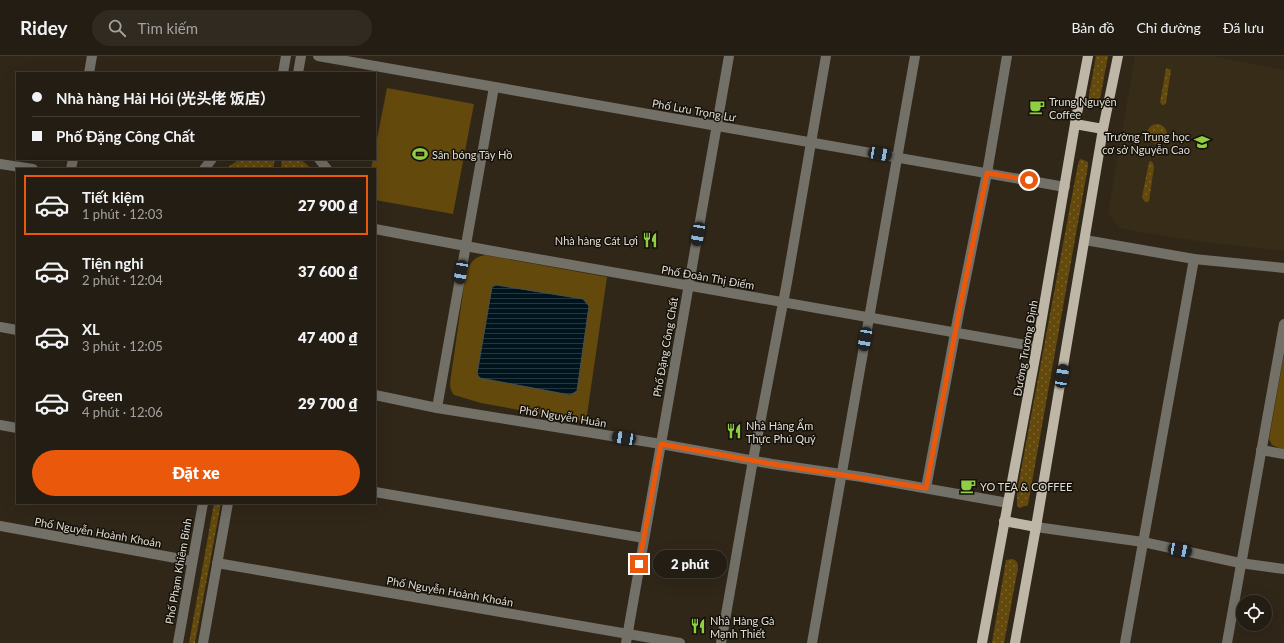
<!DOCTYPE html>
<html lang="vi">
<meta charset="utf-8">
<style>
:root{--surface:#241d13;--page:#302a21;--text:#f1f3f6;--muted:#a3a2a0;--line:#413b33;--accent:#ea580c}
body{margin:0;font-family:Lato,"Noto Sans SC",sans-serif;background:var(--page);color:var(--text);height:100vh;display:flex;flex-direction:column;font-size:15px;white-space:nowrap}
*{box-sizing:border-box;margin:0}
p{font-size:13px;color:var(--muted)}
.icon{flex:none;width:22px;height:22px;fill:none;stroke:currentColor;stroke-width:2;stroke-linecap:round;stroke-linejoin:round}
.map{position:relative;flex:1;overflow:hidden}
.side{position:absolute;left:16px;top:112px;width:360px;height:336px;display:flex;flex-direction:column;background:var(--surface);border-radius:0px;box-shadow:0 4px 16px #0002,0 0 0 1px var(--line)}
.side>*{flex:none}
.hud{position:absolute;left:16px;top:16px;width:360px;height:88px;border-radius:0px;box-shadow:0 4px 16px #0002,0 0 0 1px var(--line);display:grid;align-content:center;height:88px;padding:0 16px;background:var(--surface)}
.tools{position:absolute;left:1236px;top:539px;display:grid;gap:8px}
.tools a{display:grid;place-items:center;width:36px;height:36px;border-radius:50%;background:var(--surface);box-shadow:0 4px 16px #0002,0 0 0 1px var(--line);font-size:20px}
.end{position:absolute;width:18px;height:18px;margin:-9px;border:5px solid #ea580c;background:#fff;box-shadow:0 0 0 2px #fff}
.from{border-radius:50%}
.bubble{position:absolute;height:28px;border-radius:14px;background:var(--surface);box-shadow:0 4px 16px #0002,0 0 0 1px var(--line);font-size:13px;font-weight:800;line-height:28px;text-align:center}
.car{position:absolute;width:12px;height:24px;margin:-12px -6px;border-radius:5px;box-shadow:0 0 3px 1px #0007;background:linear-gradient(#222 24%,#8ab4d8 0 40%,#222 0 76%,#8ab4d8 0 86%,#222 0)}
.hud b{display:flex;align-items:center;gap:14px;height:38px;font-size:15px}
.hud b+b{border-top:1px solid var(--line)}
.hud i{width:10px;height:10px;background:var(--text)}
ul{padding:7px 0 0;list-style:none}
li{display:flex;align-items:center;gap:12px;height:60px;margin:0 8px 6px;padding:0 8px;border:2px solid transparent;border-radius:0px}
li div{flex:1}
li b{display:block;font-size:15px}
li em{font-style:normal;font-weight:800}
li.current{border-color:var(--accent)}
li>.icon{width:36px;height:36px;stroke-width:1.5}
.button{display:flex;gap:8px;margin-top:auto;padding:8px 16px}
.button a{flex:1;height:46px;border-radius:24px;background:var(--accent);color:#fff;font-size:16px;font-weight:800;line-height:46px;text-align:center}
header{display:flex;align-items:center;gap:24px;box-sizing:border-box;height:56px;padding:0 20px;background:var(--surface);border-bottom:1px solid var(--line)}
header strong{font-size:19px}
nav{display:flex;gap:22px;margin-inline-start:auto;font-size:14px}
.search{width:280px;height:36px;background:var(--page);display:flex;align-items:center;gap:10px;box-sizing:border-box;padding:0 14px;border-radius:22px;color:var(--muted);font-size:15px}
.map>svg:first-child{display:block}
</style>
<header>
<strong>Ridey</strong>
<div class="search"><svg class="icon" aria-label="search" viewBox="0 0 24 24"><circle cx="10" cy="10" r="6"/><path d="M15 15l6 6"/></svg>Tìm kiếm</div>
<nav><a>Bản đồ</a><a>Chỉ đường</a><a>Đã lưu</a></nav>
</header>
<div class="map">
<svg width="1284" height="587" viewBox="0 0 1284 587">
<defs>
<pattern id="grass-dots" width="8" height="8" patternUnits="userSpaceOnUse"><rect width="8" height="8" fill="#64490d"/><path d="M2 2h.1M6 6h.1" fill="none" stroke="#7a632f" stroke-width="1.8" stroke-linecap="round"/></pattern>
<pattern id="water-rules" width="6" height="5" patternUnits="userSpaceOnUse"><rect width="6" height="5" fill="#00141d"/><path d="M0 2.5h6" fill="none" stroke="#25363d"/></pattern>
</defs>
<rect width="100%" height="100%" fill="#302719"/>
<!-- built -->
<polygon fill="#372c17" points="1135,0 1212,0 1284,14 1284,195 1204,186 1133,175 1120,172 1108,158"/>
<!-- grass -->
<g fill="url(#grass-dots)">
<polygon points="1096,0 1108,0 1100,43 1097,47 1093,48 1089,44 1089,39"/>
<polygon points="1167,12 1171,14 1166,47 1164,49 1162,49 1160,46 1166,13"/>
<circle cx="1157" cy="78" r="10"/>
<polygon points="240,103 275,103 273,113 225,113"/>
<path d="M 282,103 C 296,103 302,101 311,113 L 281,113 Z"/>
<polygon points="1081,103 1088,106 1088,110 1029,443 1028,449 1019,452 1017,449 1017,436 1077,113 1079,105"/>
<polygon points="1151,105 1153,107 1154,111 1149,145 1147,146 1144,145 1142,141 1149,106"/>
<polygon points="214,447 221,447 195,587 189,587"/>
<path d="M 1012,503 C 1017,504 1018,507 1018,512 L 1004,587 L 992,587 L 1006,504 Z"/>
</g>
<!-- green -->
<g fill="#64490d">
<polygon points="387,32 474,48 453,158 375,144 375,113 371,113 373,103 375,103 375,93"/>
<path d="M 485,199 L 607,221 L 586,366 L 481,347 L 454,339 C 449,333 450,328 451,320 L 466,216 C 471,206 474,201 485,199 Z"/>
<polygon points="1284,298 1284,394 1272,389 1269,383"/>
</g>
<!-- water -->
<polygon fill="url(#water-rules)" stroke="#445053" points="496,229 583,243 589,250 577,335 570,339 480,322 477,318 492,231"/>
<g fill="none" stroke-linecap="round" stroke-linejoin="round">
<!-- minor -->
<g stroke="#737068" stroke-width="10">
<polyline points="318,0 1065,131"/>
<polyline points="89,17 92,0"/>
<polyline points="283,17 286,0"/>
<polyline points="298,17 301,0"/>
<polyline points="319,103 327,113"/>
<polyline points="0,108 33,113"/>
<polyline points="71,113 73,103"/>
<polyline points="204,113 212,103"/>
<polyline points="375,173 487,194 1037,291"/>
<polyline points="1085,184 1194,203 1284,212"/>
<polyline points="0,271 17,274"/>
<polyline points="375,339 437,352 661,388 772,408 862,421 1008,447"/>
<polyline points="437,352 494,31"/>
<polyline points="0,369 17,372"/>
<polyline points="1261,394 1284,398"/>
<polyline points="926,432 959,256 987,117 1007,0"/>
<polyline points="375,436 644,482"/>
<polyline points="0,470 192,505"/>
<polyline points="1036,471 1143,486 1240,507 1284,513"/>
<polyline points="217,507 680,587"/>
<polyline points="178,587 203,447"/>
<polyline points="203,587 228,447"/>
<polyline points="626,587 729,0"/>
<polyline points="721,587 753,404 787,226 826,0"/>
<polyline points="812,587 915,0"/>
<polyline points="1125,587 1194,203"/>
<polyline points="1227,587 1284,268"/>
</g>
<!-- major -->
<g stroke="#beb7a7" stroke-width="10">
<polyline points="1075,68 1103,73"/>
<polyline points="1004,465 1036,471"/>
<polyline points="982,587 1037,291 1075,68 1088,0"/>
<polyline points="1015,587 1036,471 1103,73 1118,0"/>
</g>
</g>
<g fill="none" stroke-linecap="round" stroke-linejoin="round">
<!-- route -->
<polyline stroke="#ea580c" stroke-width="5" points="639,508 661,388 772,408 926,432 959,256 987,117 1029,124"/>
</g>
<!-- icons -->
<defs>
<symbol id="cafe-bare" viewBox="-9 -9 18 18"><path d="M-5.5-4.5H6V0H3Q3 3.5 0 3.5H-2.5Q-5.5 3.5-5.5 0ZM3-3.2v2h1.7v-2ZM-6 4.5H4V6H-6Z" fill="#8fcd42" stroke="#14110a" stroke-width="2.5" paint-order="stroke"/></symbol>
<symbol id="school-bare" viewBox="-9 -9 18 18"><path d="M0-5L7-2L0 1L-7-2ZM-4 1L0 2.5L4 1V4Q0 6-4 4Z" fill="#8fcd42" stroke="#14110a" stroke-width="2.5" paint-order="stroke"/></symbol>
<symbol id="stadium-bare" viewBox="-9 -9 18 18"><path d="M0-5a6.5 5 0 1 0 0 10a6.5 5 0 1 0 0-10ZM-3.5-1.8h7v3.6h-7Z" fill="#8fcd42" stroke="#14110a" stroke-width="2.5" paint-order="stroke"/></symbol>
<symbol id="restaurant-bare" viewBox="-9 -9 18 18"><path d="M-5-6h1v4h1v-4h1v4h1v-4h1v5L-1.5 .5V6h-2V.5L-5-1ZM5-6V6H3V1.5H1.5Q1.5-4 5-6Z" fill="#8fcd42" stroke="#14110a" stroke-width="2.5" paint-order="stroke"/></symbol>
</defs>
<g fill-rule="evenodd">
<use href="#cafe-bare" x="1026" y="40" width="22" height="22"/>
<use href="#school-bare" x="1191" y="75" width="22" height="22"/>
<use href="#stadium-bare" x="409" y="87" width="22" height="22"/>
<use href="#restaurant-bare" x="639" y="173" width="22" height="22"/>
<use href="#restaurant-bare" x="723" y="364" width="22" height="22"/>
<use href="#cafe-bare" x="957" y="419" width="22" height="22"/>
<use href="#restaurant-bare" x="687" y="559" width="22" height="22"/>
</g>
<g text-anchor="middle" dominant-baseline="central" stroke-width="3" stroke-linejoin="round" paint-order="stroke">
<!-- poi labels -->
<g font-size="11" fill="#e1dcd2" stroke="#14110a" text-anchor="start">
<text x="1049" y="45">Trung Nguyên<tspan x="1049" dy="13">Coffee</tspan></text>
<text x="1190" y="80" text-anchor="end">Trường Trung học<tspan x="1190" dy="13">cơ sở Nguyễn Cao</tspan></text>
<text x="432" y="98">Sân bóng Tây Hồ</text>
<text x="638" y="184" text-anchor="end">Nhà hàng Cát Lợi</text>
<text x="746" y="369">Nhà Hàng Ẩm<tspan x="746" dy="13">Thực Phú Quý</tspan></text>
<text x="980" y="430">YO TEA &amp; COFFEE</text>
<text x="710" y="564">Nhà Hàng Gà<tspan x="710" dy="13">Mạnh Thiết</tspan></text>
</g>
<!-- street labels -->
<g font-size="11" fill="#e1dcd2" stroke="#14110a">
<text transform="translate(694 54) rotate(10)">Phố Lưu Trọng Lư</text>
<text transform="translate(708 221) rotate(10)">Phố Đoàn Thị Điểm</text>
<text transform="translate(665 291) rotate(-80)">Phố Đặng Công Chất</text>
<text transform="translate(1025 292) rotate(-80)">Đường Trương Định</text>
<text transform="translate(563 360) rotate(9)">Phố Nguyễn Huân</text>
<text transform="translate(98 476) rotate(10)">Phố Nguyễn Hoành Khoản</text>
<text transform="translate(178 515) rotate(-80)">Phố Phạm Khiêm Bính</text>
<text transform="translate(450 535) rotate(10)">Phố Nguyễn Hoành Khoản</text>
</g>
</g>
</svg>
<div class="tools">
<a><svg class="icon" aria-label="locate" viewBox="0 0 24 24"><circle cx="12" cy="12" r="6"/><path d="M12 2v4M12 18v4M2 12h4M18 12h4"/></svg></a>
</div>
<i class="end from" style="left:1029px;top:124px"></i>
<i class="end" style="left:639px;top:508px"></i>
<div class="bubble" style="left:653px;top:494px;width:74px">2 phút</div>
<i class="car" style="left:880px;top:98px;rotate:100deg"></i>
<i class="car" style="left:698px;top:178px;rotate:190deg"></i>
<i class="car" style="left:461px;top:216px;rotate:190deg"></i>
<i class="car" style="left:865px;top:283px;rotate:190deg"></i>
<i class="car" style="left:1062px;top:320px;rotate:9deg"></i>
<i class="car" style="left:624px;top:382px;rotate:279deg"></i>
<i class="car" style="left:1180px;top:494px;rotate:101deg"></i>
<div class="hud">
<b><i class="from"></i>Nhà hàng Hải Hói (光头佬 饭店）</b>
<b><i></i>Phố Đặng Công Chất</b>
</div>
<section class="side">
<ul>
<li class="current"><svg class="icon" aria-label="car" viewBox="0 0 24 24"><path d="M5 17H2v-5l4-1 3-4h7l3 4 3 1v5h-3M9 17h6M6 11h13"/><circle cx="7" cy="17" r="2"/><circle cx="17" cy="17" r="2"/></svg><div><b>Tiết kiệm</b><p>1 phút · 12:03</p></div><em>27 900 ₫</em></li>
<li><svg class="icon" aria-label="car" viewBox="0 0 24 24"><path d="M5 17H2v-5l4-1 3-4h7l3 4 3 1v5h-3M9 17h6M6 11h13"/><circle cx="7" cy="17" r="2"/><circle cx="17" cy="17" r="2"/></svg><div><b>Tiện nghi</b><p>2 phút · 12:04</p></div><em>37 600 ₫</em></li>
<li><svg class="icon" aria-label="car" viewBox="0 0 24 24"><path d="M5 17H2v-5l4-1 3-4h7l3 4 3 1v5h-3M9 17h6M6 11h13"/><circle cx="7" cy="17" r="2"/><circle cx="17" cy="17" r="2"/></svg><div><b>XL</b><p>3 phút · 12:05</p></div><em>47 400 ₫</em></li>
<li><svg class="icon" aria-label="car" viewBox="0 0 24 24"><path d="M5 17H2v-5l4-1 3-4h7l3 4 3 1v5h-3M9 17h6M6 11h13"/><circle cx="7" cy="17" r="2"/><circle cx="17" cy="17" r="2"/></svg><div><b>Green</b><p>4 phút · 12:06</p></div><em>29 700 ₫</em></li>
</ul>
<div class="button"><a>Đặt xe</a></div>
</section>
</div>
